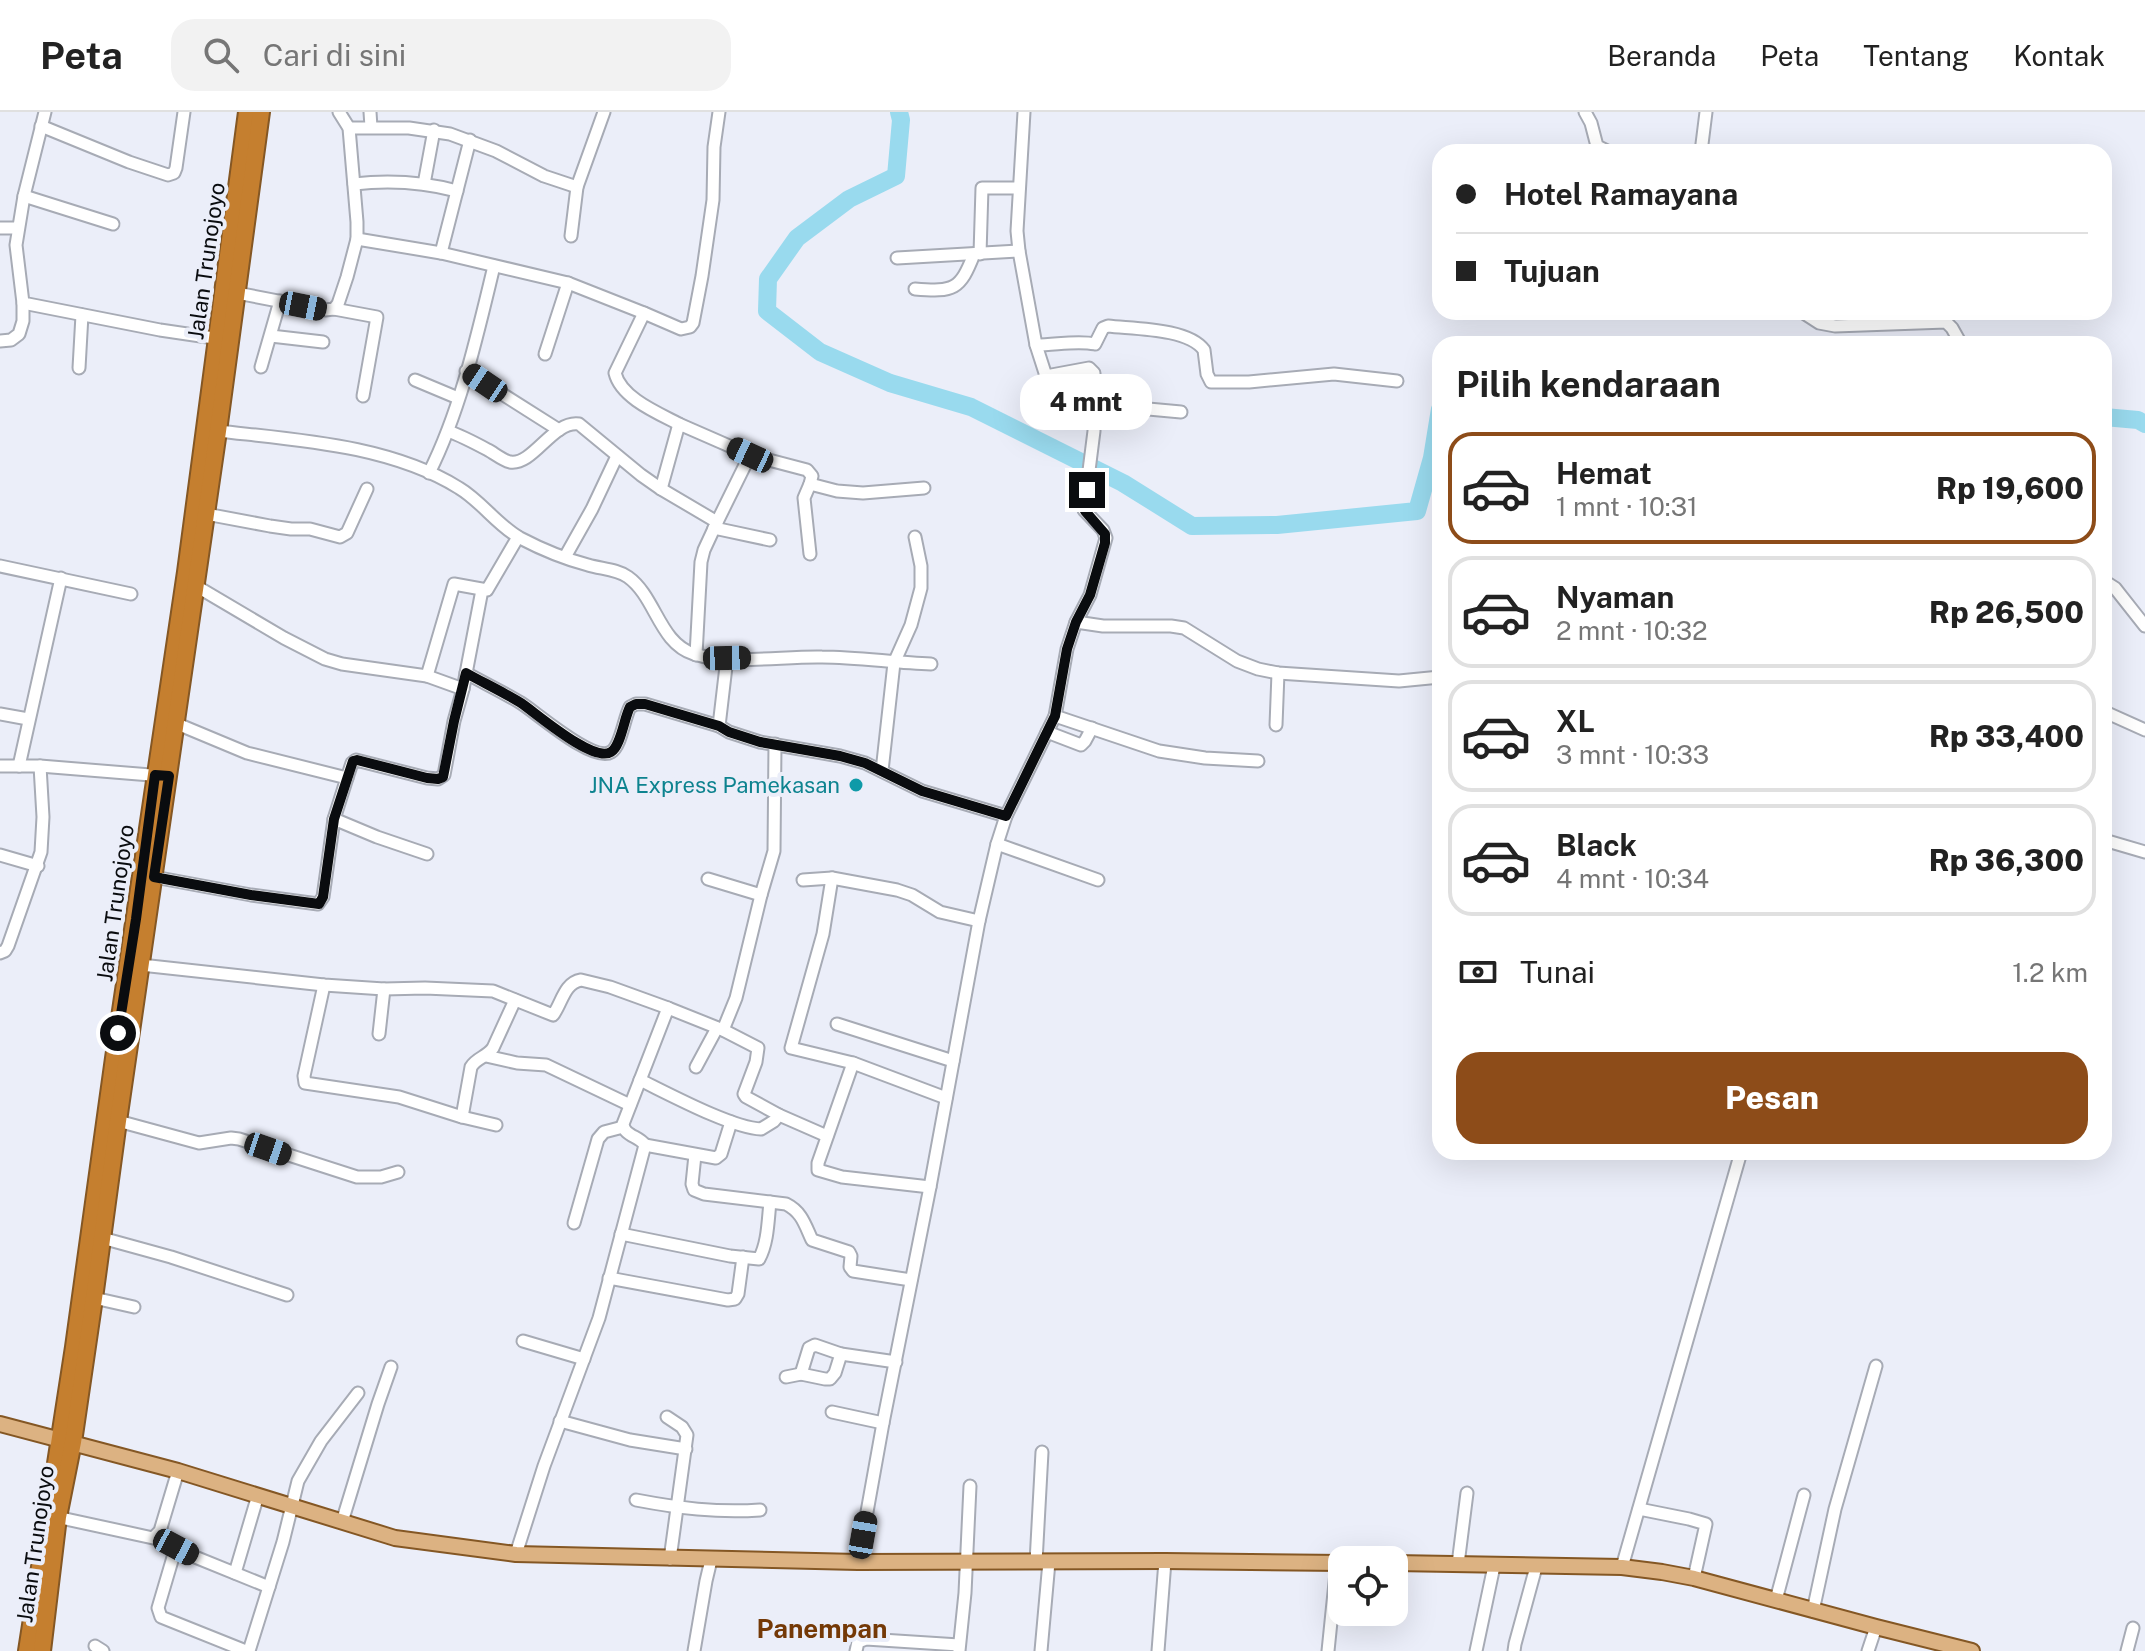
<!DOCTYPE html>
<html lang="id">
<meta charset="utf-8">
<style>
:root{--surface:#fff;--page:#f2f2f2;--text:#222;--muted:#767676;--line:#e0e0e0;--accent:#8d4c19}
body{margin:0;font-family:"Public Sans",sans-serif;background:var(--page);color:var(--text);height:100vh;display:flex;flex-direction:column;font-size:30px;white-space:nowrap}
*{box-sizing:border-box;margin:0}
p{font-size:26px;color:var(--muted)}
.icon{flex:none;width:44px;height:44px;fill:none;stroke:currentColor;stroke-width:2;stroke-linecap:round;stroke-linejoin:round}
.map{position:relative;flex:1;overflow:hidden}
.panel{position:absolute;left:1432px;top:224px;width:680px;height:824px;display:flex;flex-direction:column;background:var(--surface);border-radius:24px;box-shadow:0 8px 32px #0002}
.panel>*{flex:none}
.banner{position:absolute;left:1432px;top:32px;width:680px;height:176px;border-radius:24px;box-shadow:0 8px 32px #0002;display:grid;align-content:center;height:176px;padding:0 24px;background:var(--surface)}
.buttons{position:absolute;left:1328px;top:1434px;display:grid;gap:16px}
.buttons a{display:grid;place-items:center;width:80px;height:80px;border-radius:16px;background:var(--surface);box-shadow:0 8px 32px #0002;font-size:40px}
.end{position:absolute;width:36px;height:36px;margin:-18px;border:10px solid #0a0c0f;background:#fff;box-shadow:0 0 0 4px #fff}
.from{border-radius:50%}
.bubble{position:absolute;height:56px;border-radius:24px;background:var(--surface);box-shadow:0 8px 32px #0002;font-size:26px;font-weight:800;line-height:56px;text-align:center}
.car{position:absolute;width:24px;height:48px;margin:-24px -12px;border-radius:10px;box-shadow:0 0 6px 2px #0007;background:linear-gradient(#222 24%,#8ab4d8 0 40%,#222 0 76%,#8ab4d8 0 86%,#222 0)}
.banner b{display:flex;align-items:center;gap:28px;height:76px;font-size:30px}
.banner b+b{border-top:2px solid var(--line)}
.banner i{width:20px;height:20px;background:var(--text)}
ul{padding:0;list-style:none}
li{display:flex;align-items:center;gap:24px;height:112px;margin:0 16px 12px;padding:0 8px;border:4px solid var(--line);border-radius:24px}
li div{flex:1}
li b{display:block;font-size:30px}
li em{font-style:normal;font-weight:800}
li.active{border-color:var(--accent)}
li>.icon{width:72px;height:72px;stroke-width:1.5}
h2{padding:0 24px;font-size:36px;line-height:96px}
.pay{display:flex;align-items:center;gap:20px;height:88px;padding:0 24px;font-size:30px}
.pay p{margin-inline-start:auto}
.action{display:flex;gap:16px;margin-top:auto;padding:16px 24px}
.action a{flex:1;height:92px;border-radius:24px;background:var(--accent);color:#fff;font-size:32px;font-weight:800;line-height:92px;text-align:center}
header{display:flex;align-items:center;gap:48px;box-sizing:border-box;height:112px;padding:0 40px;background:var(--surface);border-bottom:2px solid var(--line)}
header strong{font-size:38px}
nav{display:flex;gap:44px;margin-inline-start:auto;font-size:28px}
.search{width:560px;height:72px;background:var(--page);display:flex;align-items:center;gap:20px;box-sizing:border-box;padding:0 28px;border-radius:24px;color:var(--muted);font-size:30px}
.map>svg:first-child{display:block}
</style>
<header>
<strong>Peta</strong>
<div class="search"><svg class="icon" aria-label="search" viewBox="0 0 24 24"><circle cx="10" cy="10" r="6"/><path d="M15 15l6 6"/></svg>Cari di sini</div>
<nav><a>Beranda</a><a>Peta</a><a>Tentang</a><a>Kontak</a></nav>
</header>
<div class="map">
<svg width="2145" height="1539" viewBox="0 0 2145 1539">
<rect width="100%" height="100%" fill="#ebeef9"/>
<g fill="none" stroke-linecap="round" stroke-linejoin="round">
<!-- river -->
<g stroke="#99daee" stroke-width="18">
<polyline points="899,0 901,8 896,64 849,87 797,126 768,167 767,199 820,240 890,271 971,295 1123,371 1192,414 1277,413 1417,399 1432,346 1440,297"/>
<polyline points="2104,305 2138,308 2145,312"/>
</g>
<defs>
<g id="minor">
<polyline points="45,0 24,84 16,133 23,191 160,218 221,227"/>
<polyline points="370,0 371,15"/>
<polyline points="1024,0 1017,119 1019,139 1036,233 1046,264 1089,256 1094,261 1094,319 1084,398 1103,418 1106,426 1090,483 1076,510"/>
<polyline points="1585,0 1591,11 1597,34 1609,40"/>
<polyline points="41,14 129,50 168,63 174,61 176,56 184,0"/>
<polyline points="349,16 409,16 450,22 496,39 544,64 577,75"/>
<polyline points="1701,40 1706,0"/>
<path d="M 354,72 C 389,68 423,70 457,79"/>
<polyline points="424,72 434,18"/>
<polyline points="24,84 113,112"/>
<polyline points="0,116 18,116"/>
<polyline points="571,124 577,75 604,0"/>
<polyline points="357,127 441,141 568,171 644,201"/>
<polyline points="441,141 470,28"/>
<polyline points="980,142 982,76 1019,76"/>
<polyline points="897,146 1019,139"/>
<path d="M 915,177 C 954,180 960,178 974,142"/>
<polyline points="237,181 325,198 334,197 338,192 347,165 357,127 357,110 349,16 339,0"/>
<polyline points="334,197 377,205 363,284"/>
<polyline points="1802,200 1819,211 1835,214 1946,210 1952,216 1961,232"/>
<polyline points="271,224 323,230"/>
<polyline points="0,229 11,228 19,222 23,209 23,191"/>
<path d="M 1036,233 C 1056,233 1077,228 1095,232 L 1103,216 L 1108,214 C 1134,217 1188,216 1204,238 L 1207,262 L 1211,270 L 1249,270 L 1334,262 L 1397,269"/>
<polyline points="545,242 568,171"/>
<polyline points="261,255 280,189"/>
<polyline points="79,256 82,203"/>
<polyline points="466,259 559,318"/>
<polyline points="415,268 458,286"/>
<polyline points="1094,292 1181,300"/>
<path d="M 679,312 C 658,301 621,286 615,261 L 644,201 L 681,217 L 690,215 L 693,211 L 702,164 L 713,88 L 714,35 L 719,0"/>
<path d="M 218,319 C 297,328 390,333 459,376 C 481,389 497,413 520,426 C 541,437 565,447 588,453 C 601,457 617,457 628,465 C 656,485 659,531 694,542 C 729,553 784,544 822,545 C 858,545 895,551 931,552"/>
<path d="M 448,319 C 462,324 475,331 488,338 C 494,341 502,348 510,350 C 533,354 553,308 579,312 L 641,363 L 661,377 L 717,410 L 704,438 L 701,450 L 696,543"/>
<path d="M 429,361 C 461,297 477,224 494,154"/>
<polyline points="810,372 837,379 863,381 924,376"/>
<polyline points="661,377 679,312 750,343 807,358 812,364 810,372 804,386 810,442"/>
<polyline points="206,402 270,414 291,417 310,417 340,425 347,421 367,377"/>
<polyline points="717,410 750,343"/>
<polyline points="714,416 770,428"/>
<polyline points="565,445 592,397 617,344"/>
<polyline points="0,454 131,482"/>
<polyline points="2104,469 2115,476 2145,514"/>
<polyline points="196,474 284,526 325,547 342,552 427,564 463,577"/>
<path d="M 466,561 C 484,571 503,580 521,591 C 537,601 593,651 611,640 C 621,634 624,606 630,595 L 636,592 L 645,592 L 719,614 L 729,620 L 760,630 L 840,644 L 865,651 L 922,679 L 1006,704"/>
<polyline points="427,564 454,472 487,478 518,425"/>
<polyline points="2105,600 2145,618"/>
<polyline points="0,602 28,607"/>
<polyline points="1055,604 1159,639 1205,646 1258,649"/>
<polyline points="175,611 247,641 347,666 334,707"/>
<polyline points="1276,613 1278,561"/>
<polyline points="719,614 727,546"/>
<polyline points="1047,620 1081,633 1085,629 1092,616"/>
<polyline points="0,654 40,654 163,664"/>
<polyline points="19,654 61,466"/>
<polyline points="882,659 894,551 911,513 921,476 921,454 915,425"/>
<polyline points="347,666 352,651 356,648 427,666 438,667 444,663 454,609 463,577 482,478"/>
<polyline points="2104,728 2145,740"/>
<polyline points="997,732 1098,768"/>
<polyline points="0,743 38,754"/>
<polyline points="154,765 251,783 318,792 323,785 334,707 377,725 427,742"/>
<polyline points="832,766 823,822 791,936 853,951 946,986"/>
<polyline points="803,768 832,766 897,778 912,783 940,800 979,809"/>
<polyline points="761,783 774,739 775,632"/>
<polyline points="0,841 5,839 8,834 41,740 43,705 40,654"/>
<path d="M 141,853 L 324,873 L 384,877 L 425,876 L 493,879 L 553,903 C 562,891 564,871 581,868 L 610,875 L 668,896"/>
<polyline points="324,873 304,964 305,971 399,985 462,1005 496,1013"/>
<polyline points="837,912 953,949"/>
<polyline points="723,918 758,936 756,950 744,982 746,985 779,1003"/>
<polyline points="379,922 384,877"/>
<polyline points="486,944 517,951 546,953 630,993"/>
<polyline points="853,951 818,1051 818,1058 842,1065 930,1075"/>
<polyline points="696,955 717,916"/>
<path d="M 640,968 C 669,982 732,1016 761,1017 L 774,1009 L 779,1003 L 827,1024"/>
<path d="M 462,1005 L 471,955 C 476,946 487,945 493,936 L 515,888"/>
<polyline points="118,1009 199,1031 231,1026 239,1027 357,1065 381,1065 398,1060"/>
<polyline points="645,1033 716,1046 721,1042 731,1010"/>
<path d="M 695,1043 L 692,1072 L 694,1078 L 704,1082 L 786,1092 C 802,1100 805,1113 812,1128 L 849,1140 L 851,1144 L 850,1155 L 853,1159 L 911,1168"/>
<polyline points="574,1111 598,1027 604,1020 623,1015"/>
<path d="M 621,1122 L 730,1144 L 759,1147 C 768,1131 768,1108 770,1090"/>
<polyline points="102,1126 171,1145 287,1183"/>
<polyline points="609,1166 728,1188 735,1187 738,1182 743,1145"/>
<polyline points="94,1186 134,1195"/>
<polyline points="523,1229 584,1247"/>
<polyline points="801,1262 809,1236 815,1233 841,1242 896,1250"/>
<polyline points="786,1265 801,1262 825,1267 830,1267 835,1261 841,1242"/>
<polyline points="832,1300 883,1311"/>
<polyline points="667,1305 682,1315 687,1323 670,1447"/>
<polyline points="560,1309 630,1328 686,1337"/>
<path d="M 636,1388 C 678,1396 717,1401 760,1398"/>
<polyline points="1639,1397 1689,1407 1706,1412 1694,1466"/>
<polyline points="52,1404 153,1426 160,1419 178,1359"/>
<polyline points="342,1410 378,1292 391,1255"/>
<polyline points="156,1425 195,1445 269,1475"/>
<polyline points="176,1435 158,1496 161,1505 246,1539"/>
<path d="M 516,1442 L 544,1354 L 599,1206 L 645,1033 C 639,1024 624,1024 623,1012 L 668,896 L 723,918 L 736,886 L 761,783 L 708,767"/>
<polyline points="858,1450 883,1311 930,1075 979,809 997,732 1006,704 1055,604 1067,537 1076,510 1103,514 1171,514 1184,516 1237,549 1258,557 1278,561 1399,569 1440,565"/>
<polyline points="1036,1450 1042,1340"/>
<polyline points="1458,1452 1467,1381"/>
<polyline points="1622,1455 1741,1040"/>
<polyline points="235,1461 258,1383"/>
<polyline points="1776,1488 1804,1383"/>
<polyline points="1813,1499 1835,1397 1876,1254"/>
<polyline points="95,1534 103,1539"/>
<polyline points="249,1539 283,1430 298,1369 321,1329 358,1281"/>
<polyline points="694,1539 706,1469 711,1448"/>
<polyline points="856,1539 858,1530 866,1527 959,1533"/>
<polyline points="959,1539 965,1481 970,1374"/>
<polyline points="1041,1539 1049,1450"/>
<polyline points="1158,1539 1165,1449"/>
<polyline points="1328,1539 1337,1451"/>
<polyline points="1476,1539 1494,1454"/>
<polyline points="1514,1539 1515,1532 1536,1455"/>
<polyline points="1868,1539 1876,1515"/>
<polyline points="2127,1539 2133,1516"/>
</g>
<g id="major">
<polyline points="0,1312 178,1359 395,1426 516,1442 858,1450 1165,1449 1342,1451"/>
<polyline points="1394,1451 1622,1455 1662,1460 1694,1466 1876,1515 1972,1539"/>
</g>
<g id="highway">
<polyline points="27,1539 74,1235 114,946 186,460 247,0"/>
<polyline points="42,1539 58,1405 73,1330 94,1186 118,1009 218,319 261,0"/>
</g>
</defs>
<!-- minor casing -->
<use href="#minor" stroke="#a7abb5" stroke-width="15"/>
<!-- major casing -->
<use href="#major" stroke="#845724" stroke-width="18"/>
<!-- highway casing -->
<use href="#highway" stroke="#845724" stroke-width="20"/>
<!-- minor -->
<use href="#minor" stroke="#fff" stroke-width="11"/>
<!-- major -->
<use href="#major" stroke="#dcb282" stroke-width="14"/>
<!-- highway -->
<use href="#highway" stroke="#c57f2f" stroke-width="16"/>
</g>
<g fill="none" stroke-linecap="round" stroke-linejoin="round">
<!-- route -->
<path stroke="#0a0c0f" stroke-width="10" d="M 118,921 L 136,807 L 155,663 L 169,664 L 154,765 L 251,783 L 319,792 L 323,785 L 334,707 L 353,649 L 357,648 L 427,666 L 438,667 L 443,665 L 454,609 L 466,561 C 484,571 503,580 521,591 C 536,601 593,651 611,640 C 621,634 624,606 630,595 L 636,592 L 645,592 L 719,614 L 729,620 L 760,630 L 840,644 L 865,651 L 922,679 L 1006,704 L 1055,604 L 1067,537 L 1076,510 L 1090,483 L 1105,431 L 1105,422 L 1085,399 L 1087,378"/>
</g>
<!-- markers -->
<circle fill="#0f9aa8" stroke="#ebeef9" stroke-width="3" cx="856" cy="673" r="8"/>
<g text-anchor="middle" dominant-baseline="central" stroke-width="8" stroke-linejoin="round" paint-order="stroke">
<!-- street labels -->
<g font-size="22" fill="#0a0c0f" stroke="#ebeef9">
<text transform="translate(206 149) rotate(-82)">Jalan Trunojoyo</text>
<text transform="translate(115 791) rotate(-82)">Jalan Trunojoyo</text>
<text transform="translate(35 1432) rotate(-82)">Jalan Trunojoyo</text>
</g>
<!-- culture labels -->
<g font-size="22" fill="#0d838f" stroke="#ebeef9" text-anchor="end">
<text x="840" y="673">JNA Express Pamekasan</text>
</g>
<!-- quarter labels -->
<g font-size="26" font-weight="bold" fill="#743907" stroke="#ebeef9">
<text x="822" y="1516">Panempan</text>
</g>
</g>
</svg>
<div class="buttons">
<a><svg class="icon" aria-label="locate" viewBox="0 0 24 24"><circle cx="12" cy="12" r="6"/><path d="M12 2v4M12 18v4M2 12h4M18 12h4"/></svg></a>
</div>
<i class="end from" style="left:118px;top:921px"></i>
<i class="end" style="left:1087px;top:378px"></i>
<div class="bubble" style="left:1020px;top:262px;width:132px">4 mnt</div>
<i class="car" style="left:303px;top:194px;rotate:101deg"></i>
<i class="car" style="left:485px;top:271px;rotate:304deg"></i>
<i class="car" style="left:750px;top:343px;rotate:295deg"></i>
<i class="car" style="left:727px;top:546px;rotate:89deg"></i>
<i class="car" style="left:268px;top:1037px;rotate:109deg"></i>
<i class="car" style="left:863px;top:1423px;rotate:10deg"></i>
<i class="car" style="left:176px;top:1435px;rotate:118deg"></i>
<div class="banner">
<b><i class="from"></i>Hotel Ramayana</b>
<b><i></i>Tujuan</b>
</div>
<section class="panel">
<h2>Pilih kendaraan</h2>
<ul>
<li class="active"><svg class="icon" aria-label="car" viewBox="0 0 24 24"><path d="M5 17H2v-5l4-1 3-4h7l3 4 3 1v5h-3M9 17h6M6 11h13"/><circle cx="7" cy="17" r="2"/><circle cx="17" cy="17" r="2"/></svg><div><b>Hemat</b><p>1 mnt · 10:31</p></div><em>Rp 19,600</em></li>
<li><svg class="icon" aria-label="car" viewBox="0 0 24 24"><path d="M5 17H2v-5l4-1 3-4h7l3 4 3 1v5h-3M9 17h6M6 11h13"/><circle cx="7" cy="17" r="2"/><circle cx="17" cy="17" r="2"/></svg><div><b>Nyaman</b><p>2 mnt · 10:32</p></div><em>Rp 26,500</em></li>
<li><svg class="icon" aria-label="car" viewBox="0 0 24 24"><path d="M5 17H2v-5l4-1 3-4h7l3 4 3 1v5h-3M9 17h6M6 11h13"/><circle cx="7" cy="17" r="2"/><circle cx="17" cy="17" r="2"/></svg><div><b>XL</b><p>3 mnt · 10:33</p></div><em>Rp 33,400</em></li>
<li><svg class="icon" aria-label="car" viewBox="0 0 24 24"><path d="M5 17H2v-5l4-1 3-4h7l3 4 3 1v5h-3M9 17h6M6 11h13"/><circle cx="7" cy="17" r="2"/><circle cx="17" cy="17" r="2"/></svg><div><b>Black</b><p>4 mnt · 10:34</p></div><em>Rp 36,300</em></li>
</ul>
<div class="pay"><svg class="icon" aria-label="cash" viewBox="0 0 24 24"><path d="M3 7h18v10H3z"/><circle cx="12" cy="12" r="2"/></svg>Tunai<p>1.2 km</p></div>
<div class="action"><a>Pesan</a></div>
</section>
</div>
